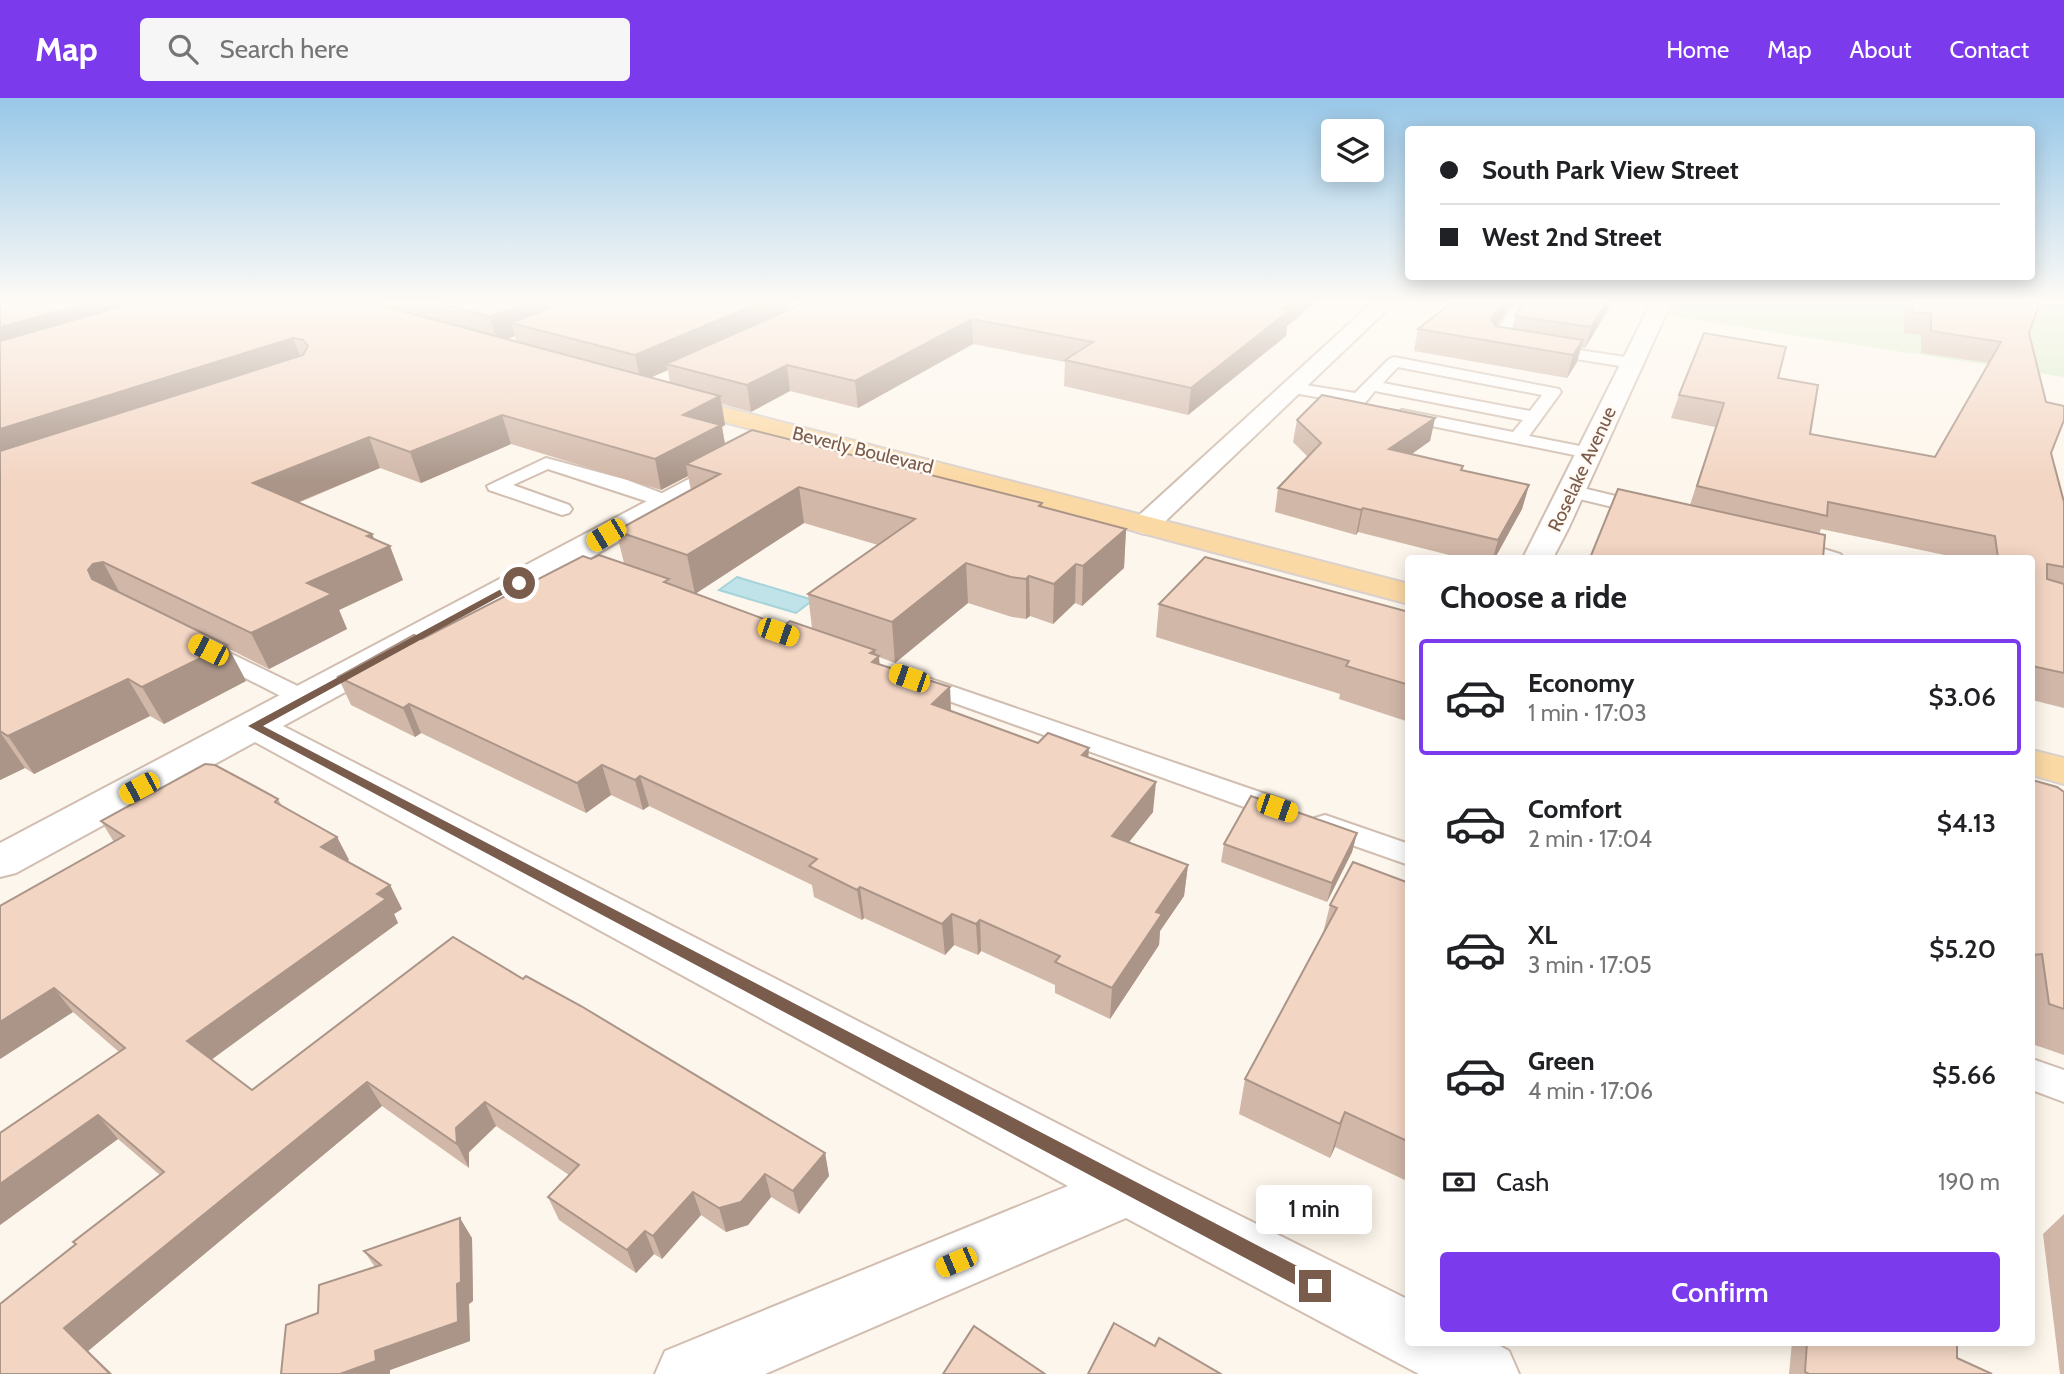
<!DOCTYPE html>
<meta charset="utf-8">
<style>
:root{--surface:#fff;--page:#f6f6f6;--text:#202124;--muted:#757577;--line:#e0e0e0;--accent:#7c3aed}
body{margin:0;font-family:Cabin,sans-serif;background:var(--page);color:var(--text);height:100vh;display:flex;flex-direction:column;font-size:26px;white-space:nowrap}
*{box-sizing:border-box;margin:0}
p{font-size:23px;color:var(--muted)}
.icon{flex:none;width:38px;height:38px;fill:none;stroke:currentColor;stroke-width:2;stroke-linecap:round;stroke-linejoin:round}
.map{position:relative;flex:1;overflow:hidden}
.details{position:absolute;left:1405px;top:457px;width:630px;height:791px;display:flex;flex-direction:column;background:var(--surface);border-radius:7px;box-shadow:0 4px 18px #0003}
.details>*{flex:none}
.hud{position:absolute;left:1405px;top:28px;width:630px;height:154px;border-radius:7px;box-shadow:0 4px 18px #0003;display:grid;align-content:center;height:154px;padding:0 35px;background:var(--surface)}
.controls{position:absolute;left:1321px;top:21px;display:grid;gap:14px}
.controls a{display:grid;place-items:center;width:63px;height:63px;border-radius:7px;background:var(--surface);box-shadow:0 4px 18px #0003;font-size:35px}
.end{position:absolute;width:32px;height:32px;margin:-16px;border:9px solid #7a5c4d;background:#fff;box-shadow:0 0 0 4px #fff}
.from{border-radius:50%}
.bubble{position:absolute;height:49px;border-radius:7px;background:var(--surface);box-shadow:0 4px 18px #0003;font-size:23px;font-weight:600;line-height:49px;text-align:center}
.car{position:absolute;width:21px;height:42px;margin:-21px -10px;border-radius:9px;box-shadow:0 0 5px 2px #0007;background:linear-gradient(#f5c518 24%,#345 0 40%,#f5c518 0 76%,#345 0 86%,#f5c518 0)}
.hud b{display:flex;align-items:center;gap:24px;height:66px;font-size:26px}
.hud b+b{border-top:2px solid var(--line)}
.hud i{width:18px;height:18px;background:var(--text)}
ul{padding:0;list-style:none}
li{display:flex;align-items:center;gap:21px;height:116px;margin:0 14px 10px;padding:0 21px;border:4px solid transparent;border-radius:7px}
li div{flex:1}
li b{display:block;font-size:26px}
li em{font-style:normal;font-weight:600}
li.selected{border-color:var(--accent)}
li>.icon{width:63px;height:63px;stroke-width:1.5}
h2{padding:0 35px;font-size:32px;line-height:84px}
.pay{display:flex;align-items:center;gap:18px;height:77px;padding:0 35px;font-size:26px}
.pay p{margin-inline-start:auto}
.action{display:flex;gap:14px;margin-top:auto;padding:14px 35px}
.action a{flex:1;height:80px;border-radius:7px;background:var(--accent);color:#fff;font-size:28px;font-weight:600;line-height:80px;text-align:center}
header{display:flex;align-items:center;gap:42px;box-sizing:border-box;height:98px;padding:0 35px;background:var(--accent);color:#fff}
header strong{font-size:33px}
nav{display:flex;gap:38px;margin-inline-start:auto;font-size:24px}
.search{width:490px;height:63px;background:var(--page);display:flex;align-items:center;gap:18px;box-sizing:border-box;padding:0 24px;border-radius:7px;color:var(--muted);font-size:26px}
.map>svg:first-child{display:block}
</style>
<header>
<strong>Map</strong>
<div class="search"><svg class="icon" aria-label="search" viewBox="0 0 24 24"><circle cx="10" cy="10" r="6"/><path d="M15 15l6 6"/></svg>Search here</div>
<nav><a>Home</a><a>Map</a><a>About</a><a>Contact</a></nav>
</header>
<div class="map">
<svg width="2064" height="1276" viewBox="0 0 2064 1276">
<rect width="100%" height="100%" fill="#fdf6ec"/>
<!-- green -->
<polygon fill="#d8ecc9" points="1669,205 2064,205 2064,279 1663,217"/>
<!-- water -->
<polygon fill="#bfe3e8" stroke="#a5d3da" stroke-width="2" points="737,479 813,502 796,515 719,492"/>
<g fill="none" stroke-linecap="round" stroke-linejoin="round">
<defs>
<g id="lane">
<polygon points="1517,210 1524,214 1505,241 1632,260 1640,265 1632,270 1490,247 1488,244 1512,211"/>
<path d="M 1394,259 L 1559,291 L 1561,294 L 1529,338 L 1595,351 L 1598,355 L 1589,360 L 1402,322 L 1394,317 L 1402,312 L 1513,334 L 1523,322 L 1375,293 C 1367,302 1361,314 1347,311 L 1347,304 L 1293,295 L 1285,290 L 1293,285 L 1355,295 L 1389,261 ZM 1398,269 L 1542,297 L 1530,313 L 1383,285 Z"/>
<polygon points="546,360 627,382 672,399 675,403 665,409 658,407 548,371 513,387 569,407 572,411 569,415 562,417 489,392 487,388"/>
<polygon points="1574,388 1653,407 1656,411 1646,417 1567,398 1564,394 1567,390"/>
<polygon points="1788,440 1840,456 1844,460 1812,460 1781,450 1778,446"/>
<polygon points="207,544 314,596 318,601 314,606 296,606 199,556 195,551 199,546"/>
<polygon points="919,577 1292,705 1296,712 1292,719 1282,721 1272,719 910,589 907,584 910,579"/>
<polygon points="1325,717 1409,746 1409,767 1315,734 1311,727 1315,720"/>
<polygon points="2032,961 2064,972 2064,1004 2032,992"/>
</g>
<g id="street">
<polygon points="1372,205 1394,205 1155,433 1145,436 1135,433 1130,427 1135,421"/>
<polygon points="1651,205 1671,205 1569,429 1553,460 1523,460"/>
<polygon points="736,356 745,358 749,364 745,370 578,467 283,628 1148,1072 1409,1202 1409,1244 1493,1244 1509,1253 1519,1276 1419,1276 1126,1120 765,1276 655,1276 665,1253 1068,1088 255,644 16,775 0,779 0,745"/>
</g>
<g id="primary">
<polygon points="673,296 1409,486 1409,506 664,308 661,303 664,298"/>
<polygon points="2032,652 2064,660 2064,686 2032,677"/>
</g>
</defs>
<!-- lane casing -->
<use href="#lane" stroke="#d1beb0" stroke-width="4"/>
<!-- street casing -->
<use href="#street" stroke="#d1beb0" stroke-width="4"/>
<!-- primary casing -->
<use href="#primary" stroke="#dad1cd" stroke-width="4"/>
<!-- lane -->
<use href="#lane" fill="#fff" fill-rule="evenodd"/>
<!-- street -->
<use href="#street" fill="#fff" fill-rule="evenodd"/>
<!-- primary -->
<use href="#primary" fill="#fbd9a5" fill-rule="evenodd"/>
</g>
<!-- wall -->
<g fill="#d1b7a8" fill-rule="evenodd">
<path d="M 0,205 L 788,205 L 789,212 L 798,208 L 789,205 L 1315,205 L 1287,228 L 1286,238 L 1188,317 L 1064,288 L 1065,264 L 973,246 L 858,310 L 790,293 L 751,314 L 722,306 L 725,327 L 722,329 L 725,346 L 1042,405 L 1042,409 L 1126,431 L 1124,470 L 1082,508 L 1075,505 L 1053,526 L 1030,518 L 1026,521 L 1012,519 L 968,505 L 895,565 L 879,559 L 879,566 L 950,589 L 951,613 L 1038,645 L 1088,659 L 1153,714 L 1129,744 L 1188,767 L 1184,798 L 1160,833 L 1159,847 L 1110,921 L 1055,895 L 1055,887 L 981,853 L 978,857 L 954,847 L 945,857 L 864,820 L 862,822 L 814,799 L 812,787 L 649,708 L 643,712 L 611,697 L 586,715 L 421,635 L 415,639 L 351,607 L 338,579 L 422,541 L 591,461 L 624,465 L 616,433 L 691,392 L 688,378 L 661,392 L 511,346 L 421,385 L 380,370 L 298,405 L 372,436 L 374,441 L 403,482 L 339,512 L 347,531 L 269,571 L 229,551 L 246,583 L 164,626 L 150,618 L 34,676 L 25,670 L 0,682 ZM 515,238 L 516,244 L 507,241 ZM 668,272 L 670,285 L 650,279 ZM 804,425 L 878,447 L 808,496 L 812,530 L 783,528 L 695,496 Z"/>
<path d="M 1451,205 L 1612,205 L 1585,250 L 1581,250 L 1577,264 L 1567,280 L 1414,253 L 1418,231 ZM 1516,207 L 1520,211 L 1515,218 L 1512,230 L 1496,228 L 1510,209 Z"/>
<polygon points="1904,205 2034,205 2029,235 2051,355 2064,404 2064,610 2032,602 2032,460 1959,460 1821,431 1819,436 1690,407 1715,329 1671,320 1679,297 1778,280 1810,336 1935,359 1989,265 1921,255 1921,237 1904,235"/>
<polygon points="1435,320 1430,343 1411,356 1463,368 1462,372 1529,387 1522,411 1495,460 1461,460 1358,434 1356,437 1275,414 1278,390 1308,359 1293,344 1297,322"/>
<polygon points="1159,506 1409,514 1409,624 1339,601 1340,596 1156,539"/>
<polygon points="2032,682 2064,694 2064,957 2032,946"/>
<polygon points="278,701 282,708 337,739 349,762 347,763 390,787 402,811 394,816 398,825 211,962 252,992 523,881 825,1055 829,1078 799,1116 771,1099 748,1127 726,1134 701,1117 662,1161 654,1156 636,1175 559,1122 548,1099 569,1077 496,1028 469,1054 469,1070 382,1008 88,1253 112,1276 0,1276 76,1146 160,1077 118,1041 0,1127 0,1035 119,954 73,914 0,961 0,808 114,744 101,723"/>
<polygon points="1357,735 1352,754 1327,804 1221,764 1224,746"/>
<polygon points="1409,785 1409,1084 1335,1049 1330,1060 1239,1016 1245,981 1323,835 1330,807"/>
<polygon points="2064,1116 2064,1276 2060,1276 2043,1136"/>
<polygon points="472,1140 473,1203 469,1206 470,1243 390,1272 390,1276 281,1276 318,1215 375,1169 364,1153"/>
<polygon points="1792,1244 1957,1244 1957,1260 1992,1276 1789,1276"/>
</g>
<!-- shaded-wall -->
<g fill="#aa9588">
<polygon points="90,205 195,205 0,260 0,229"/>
<polygon points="526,205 576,205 511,225 515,238 497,245 490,219"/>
<polygon points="759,205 788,205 790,218 666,266 668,272 641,284 635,257"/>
<polygon points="1288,205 1315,205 1287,228 1286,238 1188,317 1191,290"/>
<polygon points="1503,205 1517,205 1516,207 1510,209 1486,242 1491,221"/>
<polygon points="1606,205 1612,205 1585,250 1591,229"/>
<polygon points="972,221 973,246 858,310 855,283"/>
<polygon points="293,240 304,268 0,367 0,331"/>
<polygon points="1583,242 1577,264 1567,280 1573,257"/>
<polygon points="787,267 790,293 751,314 747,287"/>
<polygon points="720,298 725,327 722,329 727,358 686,366 688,378 661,392 655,361 683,317"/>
<polygon points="502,317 511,346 421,385 410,354"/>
<polygon points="1435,320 1430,343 1385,375 1389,351"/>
<polygon points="369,339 380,370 267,417 253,385"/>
<polygon points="1529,387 1522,411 1495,460 1493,460 1498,442"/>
<polygon points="799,389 804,425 695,496 687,457"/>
<polygon points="1363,410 1358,434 1356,437 1361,412"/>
<polygon points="1126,431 1124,470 1082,508 1083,468"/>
<polygon points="372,436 379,453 390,448 403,482 339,512 347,531 269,571 251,535 307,485 367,438"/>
<polygon points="103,464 122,499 92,481 88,472 93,466"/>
<polygon points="966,465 968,505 895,565 892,524"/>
<polygon points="1076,466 1075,505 1053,526 1054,486"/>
<polygon points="1029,478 1030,518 1026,521 1026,481"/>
<polygon points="227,547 246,583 164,626 142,589"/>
<polygon points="875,552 876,561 879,558 881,587 874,583 870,555"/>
<polygon points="128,581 150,618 34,676 8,638"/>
<polygon points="950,589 951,618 932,606"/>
<polygon points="409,606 421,635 415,639 403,610"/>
<polygon points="0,634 25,670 0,682"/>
<polygon points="1089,650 1087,679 1082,657"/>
<polygon points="602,667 611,697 586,715 577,685"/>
<polygon points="640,678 649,708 643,712 635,682"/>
<polygon points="1156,684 1153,714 1110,768 1112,738"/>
<polygon points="1357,735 1352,754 1327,804 1332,785"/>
<polygon points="337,739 349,762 333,772 321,749"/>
<polygon points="1188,767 1184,798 1160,833 1159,847 1110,921 1112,890 1156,814"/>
<polygon points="390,787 402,811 394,816 398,825 204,967 187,943 377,796"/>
<polygon points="860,789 864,820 862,822 857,792"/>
<polygon points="952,816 954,847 945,857 942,826"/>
<polygon points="980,822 981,853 978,857 976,826"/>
<polygon points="54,890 73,914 0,961 0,924"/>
<polygon points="367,984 382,1008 88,1253 112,1276 110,1276 64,1230"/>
<polygon points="485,1004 496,1028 469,1054 469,1070 457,1046 456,1030"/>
<polygon points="1345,1014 1335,1049 1330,1060 1340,1026"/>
<polygon points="98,1017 118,1041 0,1127 0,1086"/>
<polygon points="825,1055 829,1078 799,1116 793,1093"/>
<polygon points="765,1076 771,1099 748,1127 726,1134 719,1110"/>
<polygon points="693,1094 701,1117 662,1161 653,1138"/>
<polygon points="460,1120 472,1140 473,1203 469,1206 470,1243 390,1272 390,1276 340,1276 375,1253 457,1186"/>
<polygon points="645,1133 654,1156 636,1175 627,1152"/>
</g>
<!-- building -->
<g fill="#f3d5c3" stroke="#aa9588" stroke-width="2">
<polygon points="0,205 90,205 0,229"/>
<polygon points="133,205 372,205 720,298 683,317 721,327 655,361 502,317 410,354 369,339 253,385 372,436 367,438 390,448 307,485 332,496 251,535 103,464 93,466 88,472 92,481 227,547 142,589 128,581 8,638 0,633 0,353 303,257 308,248 303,242 293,240 0,331 0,243"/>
<polygon points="440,205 526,205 490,219"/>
<polygon points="563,205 759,205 635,257 511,225"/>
<polygon points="804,205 1288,205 1280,211 1289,213 1191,290 1065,262 1093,244 972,221 855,283 787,267 747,287 666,266"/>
<polygon points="1451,205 1503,205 1491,221 1495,228 1583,242 1573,257 1418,231"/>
<polygon points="1524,205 1606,205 1591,229 1515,218"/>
<polygon points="1913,205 2034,205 2039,207 2029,235 2046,304 2064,308 2064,322 2051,355 2064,404 2064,469 2047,466 2047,481 2064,486 2064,575 2032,568 2032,460 1998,460 1995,438 1828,404 1827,418 1697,388 1724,305 1679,297 1704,235 1786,249 1778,280 1818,287 1810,336 1935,359 2001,244 1931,233 1931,216 1913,214"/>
<polygon points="1322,297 1435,320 1389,351 1463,368 1461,372 1529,387 1498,442 1363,410 1361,412 1278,390 1321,345 1297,322"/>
<polygon points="752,332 1042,405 1039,408 1126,431 1083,468 1076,466 1054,486 1029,478 1026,481 1011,479 966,465 892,524 808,496 915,421 799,389 687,457 616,433 720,376 686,366"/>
<polygon points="1618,391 1825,437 1823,460 1590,460"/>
<polygon points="599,457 669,481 664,484 783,528 790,523 875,552 870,555 879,558 872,564 950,589 932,606 1038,645 1048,635 1089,650 1082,657 1156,684 1112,738 1188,767 1156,814 1162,816 1112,890 1055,864 1060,858 980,822 976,826 952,816 942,826 860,789 857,792 809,768 817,761 640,678 635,682 602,667 577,685 409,606 403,610 338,579 414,537 422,541 583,458 591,461"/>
<polygon points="1205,459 1409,514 1409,587 1346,568 1349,563 1159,506"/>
<polygon points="205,666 215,667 256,689 278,701 275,704 337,739 321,749 390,787 377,796 386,801 187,943 252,992 453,839 523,881 526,878 581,908 825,1055 793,1093 765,1076 741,1104 719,1110 693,1094 653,1138 645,1133 627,1152 548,1099 579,1067 485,1004 456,1030 457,1046 367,984 64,1230 110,1276 0,1276 0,1206 76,1146 73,1144 164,1074 98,1017 0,1086 0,1035 125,950 54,890 0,924 0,808 124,738 101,723"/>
<polygon points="2032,682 2057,689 2064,694 2064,911 2049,906 2042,856 2032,857"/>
<polygon points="1251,698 1357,735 1332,785 1224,746"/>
<polygon points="1353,764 1409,785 1409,1044 1345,1014 1340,1026 1245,981 1337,810 1330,807"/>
<polygon points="460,1120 461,1184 457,1186 458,1224 375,1253 376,1263 340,1276 281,1276 286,1227 318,1215 319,1187 381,1167 364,1153"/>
<polygon points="1114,1225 1155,1248 1159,1240 1221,1276 1088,1276"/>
<polygon points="974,1228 1045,1276 943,1276"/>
<polygon points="1807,1244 1957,1244 1957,1260 1992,1276 1809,1276 1805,1274"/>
</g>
<!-- sky -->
<linearGradient id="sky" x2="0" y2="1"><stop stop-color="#97c7e8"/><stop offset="0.53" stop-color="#fefbf6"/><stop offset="1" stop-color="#fefbf6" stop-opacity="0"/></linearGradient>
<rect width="2064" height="384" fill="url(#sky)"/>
<!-- route -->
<polygon fill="#7a5c4d" points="516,483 524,485 263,628 1322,1181 1324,1188 1322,1194 1315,1197 1309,1194 248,628"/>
<g text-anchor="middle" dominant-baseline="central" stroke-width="5" stroke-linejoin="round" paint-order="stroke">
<!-- far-street labels -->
<g font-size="19" fill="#7a5c4d" stroke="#fffaf3">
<text transform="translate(863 352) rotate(14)">Beverly Boulevard</text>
<text transform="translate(1582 371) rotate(-65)">Roselake Avenue</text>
</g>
</g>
</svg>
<div class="controls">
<a><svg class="icon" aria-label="layers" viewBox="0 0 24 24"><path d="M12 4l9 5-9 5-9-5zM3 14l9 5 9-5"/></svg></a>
</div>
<i class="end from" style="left:519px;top:485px"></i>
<i class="end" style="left:1315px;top:1188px"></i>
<div class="bubble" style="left:1256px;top:1087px;width:116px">1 min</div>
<i class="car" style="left:606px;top:437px;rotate:239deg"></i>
<i class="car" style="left:778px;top:534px;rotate:109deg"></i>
<i class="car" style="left:208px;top:552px;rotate:297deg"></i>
<i class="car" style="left:909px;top:580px;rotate:289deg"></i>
<i class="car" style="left:139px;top:690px;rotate:242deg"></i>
<i class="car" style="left:1277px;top:710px;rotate:109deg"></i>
<i class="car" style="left:956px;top:1164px;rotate:247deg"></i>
<div class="hud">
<b><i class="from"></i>South Park View Street</b>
<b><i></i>West 2nd Street</b>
</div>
<section class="details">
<h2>Choose a ride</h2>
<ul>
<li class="selected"><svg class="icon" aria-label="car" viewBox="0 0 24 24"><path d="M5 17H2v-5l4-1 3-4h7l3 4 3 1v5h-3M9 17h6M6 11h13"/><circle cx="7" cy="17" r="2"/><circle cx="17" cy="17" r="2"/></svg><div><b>Economy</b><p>1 min · 17:03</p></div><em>$3.06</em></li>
<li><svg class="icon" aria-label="car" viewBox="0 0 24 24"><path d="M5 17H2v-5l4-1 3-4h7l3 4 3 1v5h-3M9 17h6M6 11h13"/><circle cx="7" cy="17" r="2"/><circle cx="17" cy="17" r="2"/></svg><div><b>Comfort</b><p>2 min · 17:04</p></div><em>$4.13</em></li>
<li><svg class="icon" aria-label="car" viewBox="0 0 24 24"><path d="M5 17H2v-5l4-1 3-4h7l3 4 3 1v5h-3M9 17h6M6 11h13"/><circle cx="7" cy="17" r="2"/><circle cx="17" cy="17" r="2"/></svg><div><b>XL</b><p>3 min · 17:05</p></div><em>$5.20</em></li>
<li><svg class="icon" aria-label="car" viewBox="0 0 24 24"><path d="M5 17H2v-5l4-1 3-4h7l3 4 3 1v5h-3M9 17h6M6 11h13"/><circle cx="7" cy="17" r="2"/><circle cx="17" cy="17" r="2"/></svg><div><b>Green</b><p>4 min · 17:06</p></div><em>$5.66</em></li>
</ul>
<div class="pay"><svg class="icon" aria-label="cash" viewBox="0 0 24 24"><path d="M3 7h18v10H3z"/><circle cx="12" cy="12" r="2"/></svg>Cash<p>190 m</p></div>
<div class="action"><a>Confirm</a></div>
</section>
</div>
